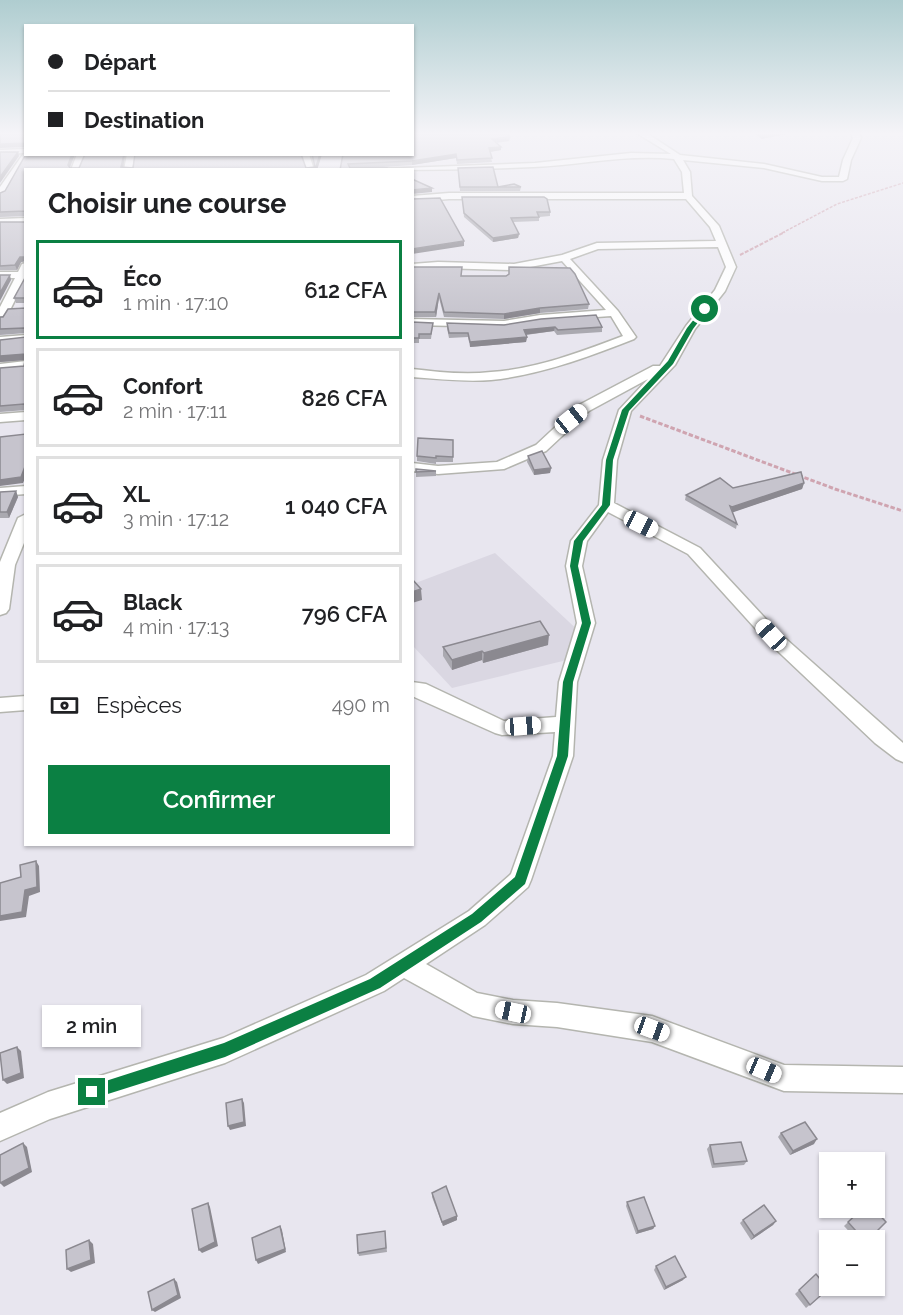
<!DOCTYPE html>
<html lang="fr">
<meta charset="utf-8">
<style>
:root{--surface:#fff;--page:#f2f2f2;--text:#202124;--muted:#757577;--line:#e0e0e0;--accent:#0b8043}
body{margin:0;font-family:Raleway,sans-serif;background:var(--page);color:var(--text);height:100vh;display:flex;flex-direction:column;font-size:22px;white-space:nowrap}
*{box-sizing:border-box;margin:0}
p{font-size:20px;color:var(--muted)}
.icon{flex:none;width:33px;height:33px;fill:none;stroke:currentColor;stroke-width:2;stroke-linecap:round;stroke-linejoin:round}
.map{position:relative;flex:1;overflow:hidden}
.sheet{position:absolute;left:24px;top:168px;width:390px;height:678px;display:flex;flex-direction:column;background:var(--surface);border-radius:0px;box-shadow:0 2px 4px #0004}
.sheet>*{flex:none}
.hud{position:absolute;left:24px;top:24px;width:390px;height:132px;border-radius:0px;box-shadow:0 2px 4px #0004;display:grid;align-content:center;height:132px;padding:0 24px;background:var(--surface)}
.fabs{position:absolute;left:819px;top:1152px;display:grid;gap:12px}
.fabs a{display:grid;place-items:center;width:66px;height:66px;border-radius:0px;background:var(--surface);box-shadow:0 2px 4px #0004;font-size:30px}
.end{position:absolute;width:27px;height:27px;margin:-14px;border:8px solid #0b8043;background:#fff;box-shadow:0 0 0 3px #fff}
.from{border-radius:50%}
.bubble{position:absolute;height:42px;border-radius:0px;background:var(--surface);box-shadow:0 2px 4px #0004;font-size:20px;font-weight:600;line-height:42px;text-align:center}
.car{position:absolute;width:18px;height:36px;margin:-18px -9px;border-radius:8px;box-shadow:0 0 4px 2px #0007;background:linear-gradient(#fff 24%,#345 0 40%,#fff 0 76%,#345 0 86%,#fff 0)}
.hud b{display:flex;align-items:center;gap:21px;height:57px;font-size:22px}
.hud b+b{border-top:2px solid var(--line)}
.hud i{width:15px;height:15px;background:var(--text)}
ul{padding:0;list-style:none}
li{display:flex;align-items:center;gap:18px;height:99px;margin:0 12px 9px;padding:0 12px;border:3px solid var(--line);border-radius:0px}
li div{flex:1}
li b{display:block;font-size:22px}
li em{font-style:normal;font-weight:600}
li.selected{border-color:var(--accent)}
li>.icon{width:54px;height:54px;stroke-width:1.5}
h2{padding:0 24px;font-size:27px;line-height:72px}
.pay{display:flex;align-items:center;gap:15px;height:66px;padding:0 24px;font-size:22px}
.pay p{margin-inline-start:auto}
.action{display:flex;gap:12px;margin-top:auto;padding:12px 24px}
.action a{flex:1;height:69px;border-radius:0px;background:var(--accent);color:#fff;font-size:24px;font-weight:600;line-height:69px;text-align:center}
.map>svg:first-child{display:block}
</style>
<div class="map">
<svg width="903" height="1315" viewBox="0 0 903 1315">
<rect width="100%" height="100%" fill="#e8e6ef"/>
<!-- education -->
<polygon fill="#dad7e2" points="495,553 583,635 567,660 452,688 413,646 413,584"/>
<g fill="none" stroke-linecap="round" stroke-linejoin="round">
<defs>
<g id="minor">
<path d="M 638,134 L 648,134 L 680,155 L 764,164 L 822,177 L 839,177 L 843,160 L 853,138 L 851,134 L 859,134 L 861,138 L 851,160 L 847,179 L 843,181 L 822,181 L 764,168 L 683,160 L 690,172 L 692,196 L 719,226 L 736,267 L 725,291 L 695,329 L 675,365 L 631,411 L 617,460 L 614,503 L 700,548 L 777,631 L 903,743 L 903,762 L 896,759 L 875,743 L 765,639 L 688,554 L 608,512 L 587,541 L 582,566 L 595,623 L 577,682 L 573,756 L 531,880 L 528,887 L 485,925 L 426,964 L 477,993 L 513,1000 L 557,1003 L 652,1016 L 784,1065 L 903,1067 L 903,1093 L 784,1091 L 652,1042 L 557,1027 L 513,1024 L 473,1016 L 404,978 L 384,991 L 225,1063 L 50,1119 L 0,1141 L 0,1113 L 48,1092 L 223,1038 L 366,975 L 469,911 L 511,874 L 553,756 L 555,732 L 502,735 L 495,733 L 412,696 L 412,682 L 426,684 L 504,721 L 556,717 L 559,682 L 577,623 L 566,566 L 571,541 L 599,505 L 603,460 L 619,410 L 648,379 L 589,411 L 546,451 L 504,469 L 438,474 L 412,471 L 412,463 L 438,466 L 497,462 L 536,445 L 579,405 L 653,366 L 660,366 L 686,326 L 715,290 L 726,267 L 718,247 L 598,249 L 570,259 L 618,311 L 636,337 L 634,339 C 588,357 540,375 491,380 C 465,382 439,379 412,377 L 412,369 C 438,372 465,375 491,372 C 536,369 581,352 623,336 L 611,316 L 540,321 L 504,327 L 412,325 L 412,319 L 504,321 L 540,315 L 606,310 L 562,261 L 514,270 L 438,268 L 412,270 L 412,264 L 438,262 L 514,264 L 562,255 L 597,243 L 716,241 L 710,227 L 686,199 L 449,199 L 412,202 L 412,196 L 449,193 L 684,193 L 682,172 L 674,159 C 627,154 580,165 533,167 C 471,170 411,170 350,170 L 535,163 L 631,153 L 671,154 Z"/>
<polygon points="26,150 26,154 28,154 4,194 0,197 0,187"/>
<polygon points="77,154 85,154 79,170 71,170"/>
<polygon points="127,154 135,154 132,170 124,170"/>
<polygon points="301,154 309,154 314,170 306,170"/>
<polygon points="26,218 26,224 0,225 0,219"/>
<polygon points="26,263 26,278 6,318 0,321 0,307 15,278 0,278 0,272 18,272 22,264"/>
<polygon points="26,335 26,341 0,343 0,337"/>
<polygon points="26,361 26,369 0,372 0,364"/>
<polygon points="26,412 26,420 0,422 0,414"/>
<polygon points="26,486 26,494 0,496 0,488"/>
<polygon points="26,514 26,538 15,565 9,609 6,613 0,615 0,562 18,518"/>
<polygon points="26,696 26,710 0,712 0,698"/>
</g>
<polygon id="tertiary" points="26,149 26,153 0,154 0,150"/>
</defs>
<!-- minor casing -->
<use href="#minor" stroke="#b4b5af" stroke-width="3"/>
<!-- tertiary casing -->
<use href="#tertiary" stroke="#b4b5af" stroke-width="3"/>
<!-- path-far2 -->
<polyline stroke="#cfa4b0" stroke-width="1.5" stroke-dasharray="3 1.5" stroke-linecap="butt" points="782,233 837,204 903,183"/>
<!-- path-far1 -->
<polyline stroke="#cfa4b0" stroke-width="2" stroke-dasharray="4 1.5" stroke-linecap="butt" points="740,255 785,232"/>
<!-- path -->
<polyline stroke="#cfa4b0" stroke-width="3" stroke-dasharray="4.5 2" stroke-linecap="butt" points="640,416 835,489 903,511"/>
<!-- minor -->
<use href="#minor" fill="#fff" fill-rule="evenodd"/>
<!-- tertiary -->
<use href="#tertiary" fill="#fff" fill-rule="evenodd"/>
</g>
<!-- wall -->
<g fill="#aaa9b0">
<polygon points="412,134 509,141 496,143 501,150 490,152 492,162 457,164 456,158 412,165 340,170 343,154"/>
<polygon points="756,134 787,134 761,139"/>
<polygon points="26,154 75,154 70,168 79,168 85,154 125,154 123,167 133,168 135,154 301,154 306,168 315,167 311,154 322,154 317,170 26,170 26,216 0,217 0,193 5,191"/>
<polygon points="458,168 498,187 498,191 460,191"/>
<polygon points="498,187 521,187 520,191 498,191"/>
<polygon points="462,197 550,212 550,216 539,217 539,221 513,222 519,234 518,238 493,242 464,217"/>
<polygon points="26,219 26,261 21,262 17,270 0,270 0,222 25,222"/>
<polygon points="412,267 462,276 506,276 509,275 509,267 589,304 588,309 540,313 504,319 444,317 439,298 436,317 412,317"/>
<polygon points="26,276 26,303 16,303 14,298"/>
<polygon points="26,308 26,333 0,335 0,317"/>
<polygon points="412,322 433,323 431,339 419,339 419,343 412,343"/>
<polygon points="447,323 602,327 602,332 557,335 554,331 526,335 527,337 526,342 470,347 468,337 449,338 447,328"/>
<polygon points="26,337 26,410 0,412 0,368 24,366 25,360 0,362 0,340"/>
<polygon points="453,440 453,462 436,462 436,464 417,461 417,456"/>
<polygon points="528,456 551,468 550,473 534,475 527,462"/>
<polygon points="416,469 436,471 436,476 416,477"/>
<polygon points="804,483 802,489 732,512 737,524 736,529 685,500 686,495 733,488"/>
<polygon points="16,491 18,497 9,518 0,518 0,492"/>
<polygon points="548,645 483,663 482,660 452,670 443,656 443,647"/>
<polygon points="781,1133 814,1144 790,1155 778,1137"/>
<polygon points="710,1145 747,1161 744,1165 712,1168 707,1149"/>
<polygon points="432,1193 457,1216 457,1220 443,1226 432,1197"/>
<polygon points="627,1202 655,1226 653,1229 636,1234 626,1206"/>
<polygon points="863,1208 868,1240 857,1240 844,1226"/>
<polygon points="743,1220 776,1221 773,1225 751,1240 740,1223"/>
<polygon points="385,1231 387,1252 359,1256 358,1253"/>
<polygon points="656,1266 683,1280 664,1290 654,1270"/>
<polygon points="816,1274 828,1289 806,1308 795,1294"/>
</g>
<!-- shaded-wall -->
<g fill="#8b8990">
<polygon points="770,134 787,134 761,139 762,136"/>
<polygon points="510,137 509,141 492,143 492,139"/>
<polygon points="25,143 26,147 0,148 0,144"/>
<polygon points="501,147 501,150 489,152 489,148"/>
<polygon points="18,152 19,156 0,183 0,177"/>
<polygon points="72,154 75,154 69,169 68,165"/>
<polygon points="124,154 125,154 123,170 121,167"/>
<polygon points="320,154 322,154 317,170 315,170"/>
<polygon points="456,154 456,158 412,165 412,161"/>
<polygon points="432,188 432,192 412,194 412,190"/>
<polygon points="519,234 518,238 493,242 493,238"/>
<polygon points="464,241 464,246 412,254 412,249"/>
<polygon points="20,257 26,257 26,261 21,262 17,270 15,265"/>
<polygon points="10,275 11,280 0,301 0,293"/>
<polygon points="439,293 439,298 436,317 435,312"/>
<polygon points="540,308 540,313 504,319 504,314"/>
<polygon points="555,327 554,331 523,335 524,330"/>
<polygon points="527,337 526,342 470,347 470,342"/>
<polygon points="26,354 26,360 0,362 0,356"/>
<polygon points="26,464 26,476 23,483 0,486 0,480"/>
<polygon points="551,468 550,473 534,475 534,470"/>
<polygon points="804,483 802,489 731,513 732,507"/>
<polygon points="16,491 18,497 9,518 7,512"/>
<polygon points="421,589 422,600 412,603 412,592"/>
<polygon points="549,635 548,645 483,663 484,653"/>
<polygon points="482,651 482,660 452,670 452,660"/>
<polygon points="36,861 39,866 40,892 29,896 26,917 0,921 0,916 25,890"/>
<polygon points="17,1047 21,1051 24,1078 7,1084 3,1080"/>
<polygon points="242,1099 244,1103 246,1126 230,1130 228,1126"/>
<polygon points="817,1139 814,1144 790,1155 793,1151"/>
<polygon points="23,1143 27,1147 32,1172 4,1187 0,1183"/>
<polygon points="208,1203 210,1207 218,1246 202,1253 199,1250"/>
<polygon points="457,1216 457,1220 443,1226 442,1222"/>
<polygon points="776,1221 773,1225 751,1240 754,1236"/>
<polygon points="280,1226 282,1230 286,1252 258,1264 256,1260"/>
<polygon points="655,1226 653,1229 636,1234 638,1231"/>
<polygon points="89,1240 93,1244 95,1263 71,1272 67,1269"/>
<polygon points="686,1277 683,1280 664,1290 666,1287"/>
<polygon points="174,1279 177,1282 181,1298 155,1312 152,1310"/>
</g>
<!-- building -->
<g fill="#c6c4cd" stroke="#8b8990" stroke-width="1.5">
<polygon points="0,134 26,134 26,144 25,143 0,144"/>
<polygon points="412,134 509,134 510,137 492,139 501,147 489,148 492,158 457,160 456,154 412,161 348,164 350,168 387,168 390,170 340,170 343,154 412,154"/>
<polygon points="0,152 18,152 0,177"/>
<polygon points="26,154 72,154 68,165 70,168 79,168 85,154 124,154 121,167 133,168 135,154 301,154 306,168 315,167 312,154 320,154 315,170 26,170 26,212 25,211 0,212 0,193 5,191"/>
<polygon points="493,167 498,187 460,187 458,168"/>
<polygon points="412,179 432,188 412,190"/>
<polygon points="514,184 521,187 498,187"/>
<polygon points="462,197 544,197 547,199 550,212 537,212 539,217 511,218 519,234 493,238 464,213"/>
<polygon points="440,198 464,241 412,249 412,199"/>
<polygon points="26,219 26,257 20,257 15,265 0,266 0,222 25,222"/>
<polygon points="412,267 462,267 461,276 506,276 509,274 509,267 570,268 575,274 589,304 540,308 504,314 444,312 439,293 435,312 412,312"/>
<polygon points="0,275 10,275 0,293"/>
<polygon points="26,276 26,298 14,298"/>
<polygon points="26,308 26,329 24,328 0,329 0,317 3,317 8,309"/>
<polygon points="596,315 602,327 558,330 555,327 524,330 527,337 470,342 468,333 449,333 447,323 504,325 541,319"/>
<polygon points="412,322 433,323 431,334 419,334 419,338 412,338"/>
<polygon points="26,337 26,354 0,356 0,340"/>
<polygon points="26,356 26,407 24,404 0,406 0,368 24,366"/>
<polygon points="26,434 26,464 21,477 0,480 0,437"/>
<polygon points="418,438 453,440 453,457 436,456 436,458 417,456"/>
<polygon points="542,451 551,468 534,470 528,456"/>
<polygon points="416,469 436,471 416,472"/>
<polygon points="801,472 804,483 732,507 730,506 737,524 686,495 720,478 733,488"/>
<polygon points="16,491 7,512 0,512 0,492"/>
<polygon points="412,579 421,589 412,592"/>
<polygon points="540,621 549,635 484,653 482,651 452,660 443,647"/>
<polygon points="36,861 37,887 25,890 22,912 0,916 0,883 21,877 20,865"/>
<polygon points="17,1047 21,1073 3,1080 0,1053"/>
<polygon points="242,1099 244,1122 228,1126 226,1103"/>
<polygon points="805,1122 817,1139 793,1151 781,1133"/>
<polygon points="741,1142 747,1161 714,1164 710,1145"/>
<polygon points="23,1143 29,1168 0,1183 0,1155"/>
<polygon points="446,1186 457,1216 442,1222 432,1193"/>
<polygon points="644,1197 655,1226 638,1231 627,1202"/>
<polygon points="208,1203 215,1242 199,1250 192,1209"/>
<polygon points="764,1205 776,1221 754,1236 743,1220"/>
<polygon points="863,1208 873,1208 886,1222 868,1240 864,1240 848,1222"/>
<polygon points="280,1226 285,1249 256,1260 252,1238"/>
<polygon points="385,1231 386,1248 358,1253 357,1235"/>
<polygon points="89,1240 91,1260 67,1269 66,1250"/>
<polygon points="675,1256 686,1277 666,1287 656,1266"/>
<polygon points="816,1274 828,1289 810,1305 799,1290"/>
<polygon points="174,1279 178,1295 152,1310 148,1292"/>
</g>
<!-- sky -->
<linearGradient id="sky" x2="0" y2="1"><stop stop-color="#afcdd0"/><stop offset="0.42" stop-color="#f5f4f8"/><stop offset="1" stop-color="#f5f4f8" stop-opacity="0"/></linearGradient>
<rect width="903" height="318" fill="url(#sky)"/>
<!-- route -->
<polygon fill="#0b8043" points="703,308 708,309 693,329 673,364 629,411 613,460 610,505 583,541 578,566 591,623 573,682 568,756 525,884 481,922 380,988 225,1057 92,1099 87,1097 85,1092 87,1087 224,1043 370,979 472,914 515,877 557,756 563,682 582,623 570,566 574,541 602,505 606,460 622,410 668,361 687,328"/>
</svg>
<div class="fabs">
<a>+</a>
<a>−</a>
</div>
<i class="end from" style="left:705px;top:309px"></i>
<i class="end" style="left:92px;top:1092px"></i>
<div class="bubble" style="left:42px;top:1005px;width:99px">2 min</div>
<i class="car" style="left:571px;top:419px;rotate:51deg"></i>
<i class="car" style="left:641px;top:524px;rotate:117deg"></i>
<i class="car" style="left:771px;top:635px;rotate:317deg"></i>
<i class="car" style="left:523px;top:726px;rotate:86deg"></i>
<i class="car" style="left:513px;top:1012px;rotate:282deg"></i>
<i class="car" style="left:652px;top:1029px;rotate:110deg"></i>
<i class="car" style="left:764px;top:1070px;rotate:113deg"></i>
<div class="hud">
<b><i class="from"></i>Départ</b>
<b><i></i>Destination</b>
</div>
<section class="sheet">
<h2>Choisir une course</h2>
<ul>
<li class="selected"><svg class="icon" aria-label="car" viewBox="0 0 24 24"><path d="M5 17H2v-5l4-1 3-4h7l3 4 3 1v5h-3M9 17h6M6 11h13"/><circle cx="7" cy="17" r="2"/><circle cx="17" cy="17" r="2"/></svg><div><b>Éco</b><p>1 min · 17:10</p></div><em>612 CFA</em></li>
<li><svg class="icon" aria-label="car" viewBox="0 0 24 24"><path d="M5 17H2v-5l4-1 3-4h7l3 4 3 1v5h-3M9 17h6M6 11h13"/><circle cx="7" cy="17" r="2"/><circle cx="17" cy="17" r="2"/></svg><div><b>Confort</b><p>2 min · 17:11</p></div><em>826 CFA</em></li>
<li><svg class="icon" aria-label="car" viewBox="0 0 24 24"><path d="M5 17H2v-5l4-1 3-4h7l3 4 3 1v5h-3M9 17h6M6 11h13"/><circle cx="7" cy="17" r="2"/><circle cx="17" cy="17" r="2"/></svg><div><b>XL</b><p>3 min · 17:12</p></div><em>1 040 CFA</em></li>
<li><svg class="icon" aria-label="car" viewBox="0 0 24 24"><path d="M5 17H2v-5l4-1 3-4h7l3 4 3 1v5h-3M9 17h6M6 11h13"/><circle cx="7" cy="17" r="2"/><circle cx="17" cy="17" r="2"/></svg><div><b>Black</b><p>4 min · 17:13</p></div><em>796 CFA</em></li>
</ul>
<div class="pay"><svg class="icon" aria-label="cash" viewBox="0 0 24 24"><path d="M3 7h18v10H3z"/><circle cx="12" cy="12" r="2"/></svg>Espèces<p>490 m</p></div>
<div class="action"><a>Confirmer</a></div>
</section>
</div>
